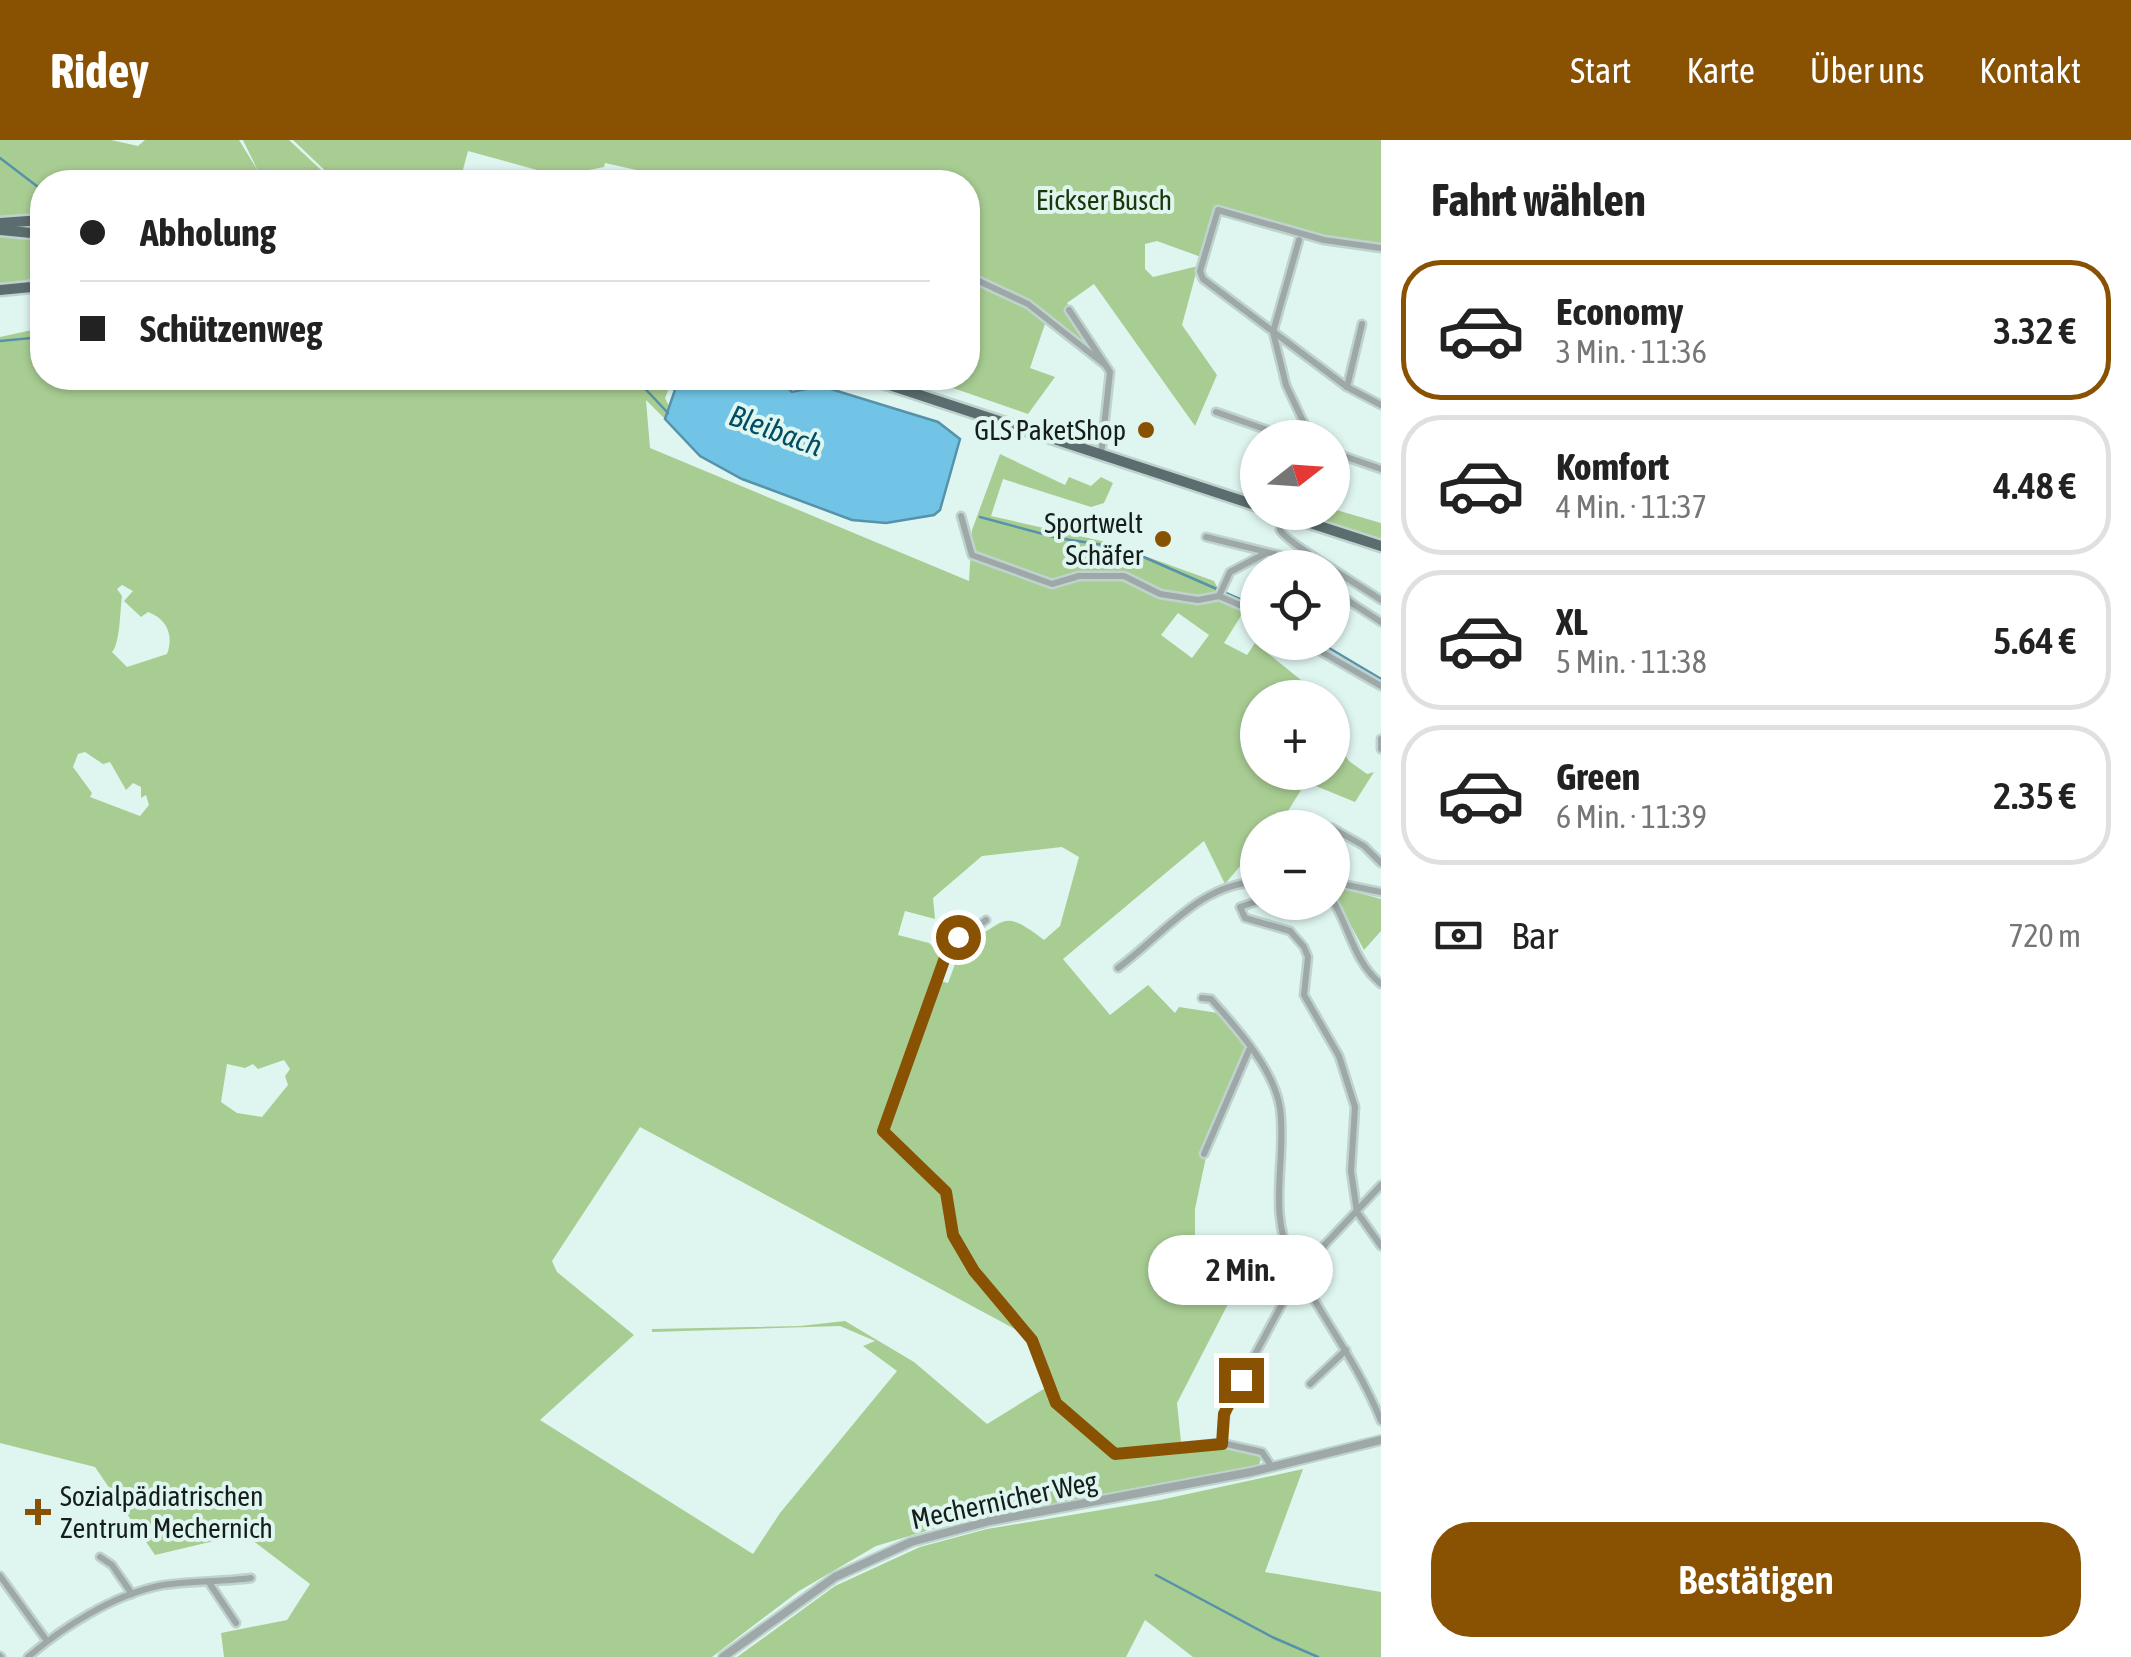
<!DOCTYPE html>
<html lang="de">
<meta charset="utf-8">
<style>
:root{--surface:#fff;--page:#f6f6f6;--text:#222;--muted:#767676;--line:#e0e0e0;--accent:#895203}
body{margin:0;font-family:"Asap Condensed",sans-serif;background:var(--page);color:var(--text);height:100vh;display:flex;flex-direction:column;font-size:38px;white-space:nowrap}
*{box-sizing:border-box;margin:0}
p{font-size:32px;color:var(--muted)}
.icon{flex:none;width:55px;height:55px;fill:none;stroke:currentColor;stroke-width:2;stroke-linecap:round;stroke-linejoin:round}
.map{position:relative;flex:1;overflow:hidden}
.side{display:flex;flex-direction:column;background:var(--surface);width:750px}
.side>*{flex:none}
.hud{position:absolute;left:30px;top:30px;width:950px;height:220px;border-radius:40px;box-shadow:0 2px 8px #0004;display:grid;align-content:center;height:220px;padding:0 50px;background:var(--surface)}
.needle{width:65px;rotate:73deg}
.controls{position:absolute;left:1240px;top:280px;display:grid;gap:20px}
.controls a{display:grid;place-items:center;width:110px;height:110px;border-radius:50%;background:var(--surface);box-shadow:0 2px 8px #0004;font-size:50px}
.end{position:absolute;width:45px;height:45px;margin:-22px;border:12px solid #895203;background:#fff;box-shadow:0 0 0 5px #fff}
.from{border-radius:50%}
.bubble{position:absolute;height:70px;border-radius:35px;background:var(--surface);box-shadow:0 2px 8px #0004;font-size:32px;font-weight:600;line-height:70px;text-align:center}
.hud b{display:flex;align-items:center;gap:35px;height:95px;font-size:38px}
.hud b+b{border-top:2px solid var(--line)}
.hud i{width:25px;height:25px;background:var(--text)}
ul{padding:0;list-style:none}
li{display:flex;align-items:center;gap:30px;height:140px;margin:0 20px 15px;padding:0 30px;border:5px solid var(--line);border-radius:40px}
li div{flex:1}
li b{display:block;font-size:38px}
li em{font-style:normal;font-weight:600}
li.selected{border-color:var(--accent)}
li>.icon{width:90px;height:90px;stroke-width:1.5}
h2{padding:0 50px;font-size:45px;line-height:120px}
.pay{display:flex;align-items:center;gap:25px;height:110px;padding:0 50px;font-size:38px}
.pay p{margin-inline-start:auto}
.primary-button{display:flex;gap:20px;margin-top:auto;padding:20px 50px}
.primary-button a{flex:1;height:115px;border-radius:40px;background:var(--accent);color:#fff;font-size:40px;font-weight:600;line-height:115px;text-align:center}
header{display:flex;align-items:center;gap:60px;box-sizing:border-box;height:140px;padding:0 50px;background:var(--accent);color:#fff}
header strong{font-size:48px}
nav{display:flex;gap:55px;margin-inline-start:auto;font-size:35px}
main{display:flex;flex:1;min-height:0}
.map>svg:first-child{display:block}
</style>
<header>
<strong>Ridey</strong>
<nav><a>Start</a><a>Karte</a><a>Über uns</a><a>Kontakt</a></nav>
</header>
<main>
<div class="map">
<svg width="1381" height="1517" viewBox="0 0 1381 1517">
<rect width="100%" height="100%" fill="#dff6f0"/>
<!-- green -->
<g fill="#a8cd93" fill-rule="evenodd">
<polygon points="0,0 111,0 138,6 145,0 239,0 258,31 243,0 289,0 334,42 42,42 42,70 33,73 35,98 42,106 42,137 0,145"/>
<polygon points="293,0 1381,0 1381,104 1321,95 1220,69 1201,117 1157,101 1145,104 1145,129 1153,137 1198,126 1182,185 1217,235 1195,286 1094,144 1067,163 1093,215 1021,157 968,133 968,123 977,121 980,97 968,80 968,42 691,42 605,23 604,27 559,36 468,11 461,37 480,42 403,42 388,37 383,42 337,42"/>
<polygon points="968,137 1026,164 1046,181 1030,228 1055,237 1028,274 924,238 968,238"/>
<path d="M 32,190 L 42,191 L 42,238 L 673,238 L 665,258 L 669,266 L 665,279 L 646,260 L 650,308 L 969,441 L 972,390 L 1000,314 L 1065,345 L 1069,337 L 1091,346 L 1101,337 L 1113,343 L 1104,363 L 1091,367 L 1003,339 L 991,376 L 1106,402 L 1214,441 L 1226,464 L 1244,471 L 1224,503 L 1247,515 L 1255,503 L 1322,557 L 1258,558 L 1258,632 L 1332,632 L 1333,597 L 1349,621 L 1367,634 L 1374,632 L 1355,662 L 1306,642 L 1278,687 L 1258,688 L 1257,706 L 1225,744 L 1204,701 L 1063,819 L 1110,875 L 1148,845 L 1175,873 L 1179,867 L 1218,873 L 1245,906 L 1200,1017 L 1206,1017 L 1195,1069 L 1195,1106 L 1239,1118 L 1219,1159 L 1228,1164 L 1177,1263 L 1181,1302 L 1218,1299 L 1217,1307 L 1261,1317 L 1259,1326 L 956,1382 L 876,1406 L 799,1451 L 712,1517 L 224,1517 L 221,1493 L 287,1480 L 310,1444 L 244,1394 L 155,1415 L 95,1327 L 0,1303 L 0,197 ZM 122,445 L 133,451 L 124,461 L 141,477 L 148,472 C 167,479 174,495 167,514 L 127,527 L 112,512 C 120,504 120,471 122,456 L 117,449 ZM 1178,473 L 1209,495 L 1192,518 L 1161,495 ZM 85,612 L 103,624 L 110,622 L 126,650 L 133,643 L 141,647 L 141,658 L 146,655 L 149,665 L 140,676 L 90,657 L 92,653 L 73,627 L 78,614 ZM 1062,707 L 1079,717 L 1060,786 L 1044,800 C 997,763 1007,789 964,800 L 948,843 L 940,841 L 886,990 L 944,817 L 929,803 L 898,795 L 905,771 L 935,779 L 933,758 L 982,716 ZM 284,920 L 290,929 L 285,936 L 288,945 L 262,977 L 237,973 L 221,962 L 227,924 L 245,928 L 253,924 L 258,929 ZM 640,987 L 1026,1195 L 1047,1247 L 987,1284 L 914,1222 L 845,1181 L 800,1186 L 652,1189 L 652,1192 L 840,1186 L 875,1201 L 863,1206 L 897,1231 L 780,1373 L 753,1414 L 540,1280 L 634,1195 L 557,1132 L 552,1121 Z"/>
<polygon points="1333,369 1381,383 1381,400 1297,373 1332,372"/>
<polygon points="1337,747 1381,759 1381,791 1364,810 1334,754"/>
<polygon points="1303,1329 1265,1432 1381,1452 1381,1517 1193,1517 1145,1480 1126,1517 737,1517 835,1446 920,1407 987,1389 1160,1360"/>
</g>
<!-- water -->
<polygon fill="#71c4e5" stroke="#5692a9" stroke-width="2.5" points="679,238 777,238 792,252 821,246 938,282 960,299 940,370 934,375 886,383 852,380 742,339 700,316 665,279"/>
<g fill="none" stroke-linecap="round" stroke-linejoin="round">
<!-- stream -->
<g stroke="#5692a9" stroke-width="2.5">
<polyline points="0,18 42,50"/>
<polyline points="0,201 42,197"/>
<polyline points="426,238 451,241 466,238"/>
<polyline points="635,238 668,273"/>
<polyline points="980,377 1058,398 1123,408 1258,467"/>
<polyline points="1319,502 1381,539"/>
<polyline points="1156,1435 1272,1497 1318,1517"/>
</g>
<defs>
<g id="minor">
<polyline points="1299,100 1273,192 1286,245 1311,298"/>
<polyline points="1381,108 1324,100 1218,70 1200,131 1203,139 1347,247 1381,265"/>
<polyline points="968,136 1028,164 1104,224"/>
<polyline points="1069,170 1110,232 1101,315"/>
<polyline points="1347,247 1362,184"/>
<polyline points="1216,272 1290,298"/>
<polyline points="1332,312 1381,329"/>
<path d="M 1283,375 L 1280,390 C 1284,401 1364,448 1381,460"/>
<polyline points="961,376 972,415 1052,444 1079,436 1124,436 1160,454 1198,460 1219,456"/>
<polyline points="1206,397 1279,415 1299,428"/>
<polyline points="1332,450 1381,482"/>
<polyline points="1219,456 1230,432 1266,413"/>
<polyline points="1219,456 1258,473"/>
<polyline points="1304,502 1381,546"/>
<polyline points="1381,599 1381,609"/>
<polyline points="1281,688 1294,679 1331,688"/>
<polyline points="1332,688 1364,706 1381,723"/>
<polyline points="1332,742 1381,752"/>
<path d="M 1332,759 C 1350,789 1354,822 1381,844"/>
<polyline points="1258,761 1240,767 1245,778 1290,791 1304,807 1308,817 1304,855 1339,916 1355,967 1351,1031 1357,1072 1381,1106"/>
<polyline points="986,780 948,809 883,991 946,1052 953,1095 974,1131 1033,1200 1056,1263 1115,1314 1222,1303 1262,1312 1272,1327"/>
<path d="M 1118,828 C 1162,796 1200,743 1258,742"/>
<path d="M 1202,858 L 1211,859 C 1236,887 1274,929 1280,968 C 1287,1018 1267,1072 1292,1120 C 1320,1175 1358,1223 1381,1281"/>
<polyline points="1204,1014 1249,910"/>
<polyline points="1310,1244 1346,1210"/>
<polyline points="1222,1303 1226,1268 1300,1131 1381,1045"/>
<polyline points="100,1417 112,1425 132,1454"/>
<polyline points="0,1436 47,1501"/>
<polyline points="210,1444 236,1483"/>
<polyline points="0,1516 1,1517"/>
<path d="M 28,1517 C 63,1487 112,1456 158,1446 C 183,1441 222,1442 251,1438"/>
</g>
<polyline id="tertiary" points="723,1517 835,1437 911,1402 990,1381 1251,1332 1381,1300"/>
<g id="primary">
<polyline points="0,83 42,80"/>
<polyline points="0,90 42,94"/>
<polyline points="0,150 42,146"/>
<polyline points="868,238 1258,366"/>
<polyline points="1276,372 1381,406"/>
</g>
</defs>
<!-- minor casing -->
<use href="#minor" stroke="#bfd3ce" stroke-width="11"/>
<!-- tertiary casing -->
<use href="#tertiary" stroke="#bfd3ce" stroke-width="12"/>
<!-- primary casing -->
<use href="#primary" stroke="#bfd3ce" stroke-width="15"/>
<!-- minor -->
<use href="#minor" stroke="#9ea8a9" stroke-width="6"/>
<!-- tertiary -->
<use href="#tertiary" stroke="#9ea8a9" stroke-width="8"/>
<!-- primary -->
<use href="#primary" stroke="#5b6d6e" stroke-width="10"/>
</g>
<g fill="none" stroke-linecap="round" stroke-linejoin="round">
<!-- route -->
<polyline stroke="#895203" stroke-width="12" points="958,797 947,812 883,991 946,1052 953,1095 974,1131 1032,1200 1056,1263 1115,1314 1222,1304 1224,1274 1241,1240"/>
</g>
<!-- markers -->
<g fill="#895203" stroke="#dff6f0" stroke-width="4">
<circle cx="1146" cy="290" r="10"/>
<circle cx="1163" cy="399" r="10"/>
<path d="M33 1357h10v10h10v10h-10v10h-10v-10h-10v-10h10z"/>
</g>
<g text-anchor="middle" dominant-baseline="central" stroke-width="8" stroke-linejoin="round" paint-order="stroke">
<!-- park labels -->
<g font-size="28" fill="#1d360a" stroke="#dff6f0">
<text x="1104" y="60">Eickser Busch</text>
</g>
<!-- poi labels -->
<g font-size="28" fill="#161e1c" stroke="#dff6f0" text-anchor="end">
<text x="1126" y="290">GLS PaketShop</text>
<text x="1143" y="383">Sportwelt<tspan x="1143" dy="32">Schäfer</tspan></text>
<text x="60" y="1356" text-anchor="start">Sozialpädiatrischen<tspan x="60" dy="32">Zentrum Mechernich</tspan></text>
</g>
<!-- street labels -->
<g font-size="28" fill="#161e1c" stroke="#dff6f0">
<text transform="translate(1004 1360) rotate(-12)">Mechernicher Weg</text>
</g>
<!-- water labels -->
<g font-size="30" font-style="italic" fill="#014d64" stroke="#dff6f0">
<text transform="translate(776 290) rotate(20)">Bleibach</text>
</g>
</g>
</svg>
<div class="controls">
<a><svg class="needle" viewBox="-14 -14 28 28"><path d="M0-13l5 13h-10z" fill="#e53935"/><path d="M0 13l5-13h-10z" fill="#767676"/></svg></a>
<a><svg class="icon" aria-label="locate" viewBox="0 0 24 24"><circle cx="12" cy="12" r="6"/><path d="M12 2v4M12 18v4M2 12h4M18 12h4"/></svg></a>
<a>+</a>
<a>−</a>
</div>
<i class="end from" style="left:958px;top:797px"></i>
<i class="end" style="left:1241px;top:1240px"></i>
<div class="bubble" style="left:1148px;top:1095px;width:185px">2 Min.</div>
<div class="hud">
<b><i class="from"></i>Abholung</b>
<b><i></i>Schützenweg</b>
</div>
</div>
<section class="side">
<h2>Fahrt wählen</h2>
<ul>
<li class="selected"><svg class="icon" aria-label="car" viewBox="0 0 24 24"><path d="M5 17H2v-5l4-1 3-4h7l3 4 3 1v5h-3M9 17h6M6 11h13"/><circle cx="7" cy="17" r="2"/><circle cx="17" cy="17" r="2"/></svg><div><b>Economy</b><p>3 Min. · 11:36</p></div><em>3.32 €</em></li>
<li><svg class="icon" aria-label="car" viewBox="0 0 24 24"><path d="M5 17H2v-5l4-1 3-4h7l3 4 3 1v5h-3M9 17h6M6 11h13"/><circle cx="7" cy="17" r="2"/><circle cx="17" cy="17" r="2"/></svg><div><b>Komfort</b><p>4 Min. · 11:37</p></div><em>4.48 €</em></li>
<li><svg class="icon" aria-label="car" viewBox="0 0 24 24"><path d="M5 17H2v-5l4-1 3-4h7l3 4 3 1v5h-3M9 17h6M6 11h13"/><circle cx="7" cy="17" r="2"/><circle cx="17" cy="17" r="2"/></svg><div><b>XL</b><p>5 Min. · 11:38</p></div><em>5.64 €</em></li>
<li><svg class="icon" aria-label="car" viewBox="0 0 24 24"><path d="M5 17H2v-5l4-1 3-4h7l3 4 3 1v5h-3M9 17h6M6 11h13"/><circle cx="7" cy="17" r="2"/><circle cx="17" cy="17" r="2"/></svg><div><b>Green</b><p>6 Min. · 11:39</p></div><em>2.35 €</em></li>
</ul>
<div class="pay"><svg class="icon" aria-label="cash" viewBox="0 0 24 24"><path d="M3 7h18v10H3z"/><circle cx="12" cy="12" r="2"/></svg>Bar<p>720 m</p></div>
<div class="primary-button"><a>Bestätigen</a></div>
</section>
</main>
